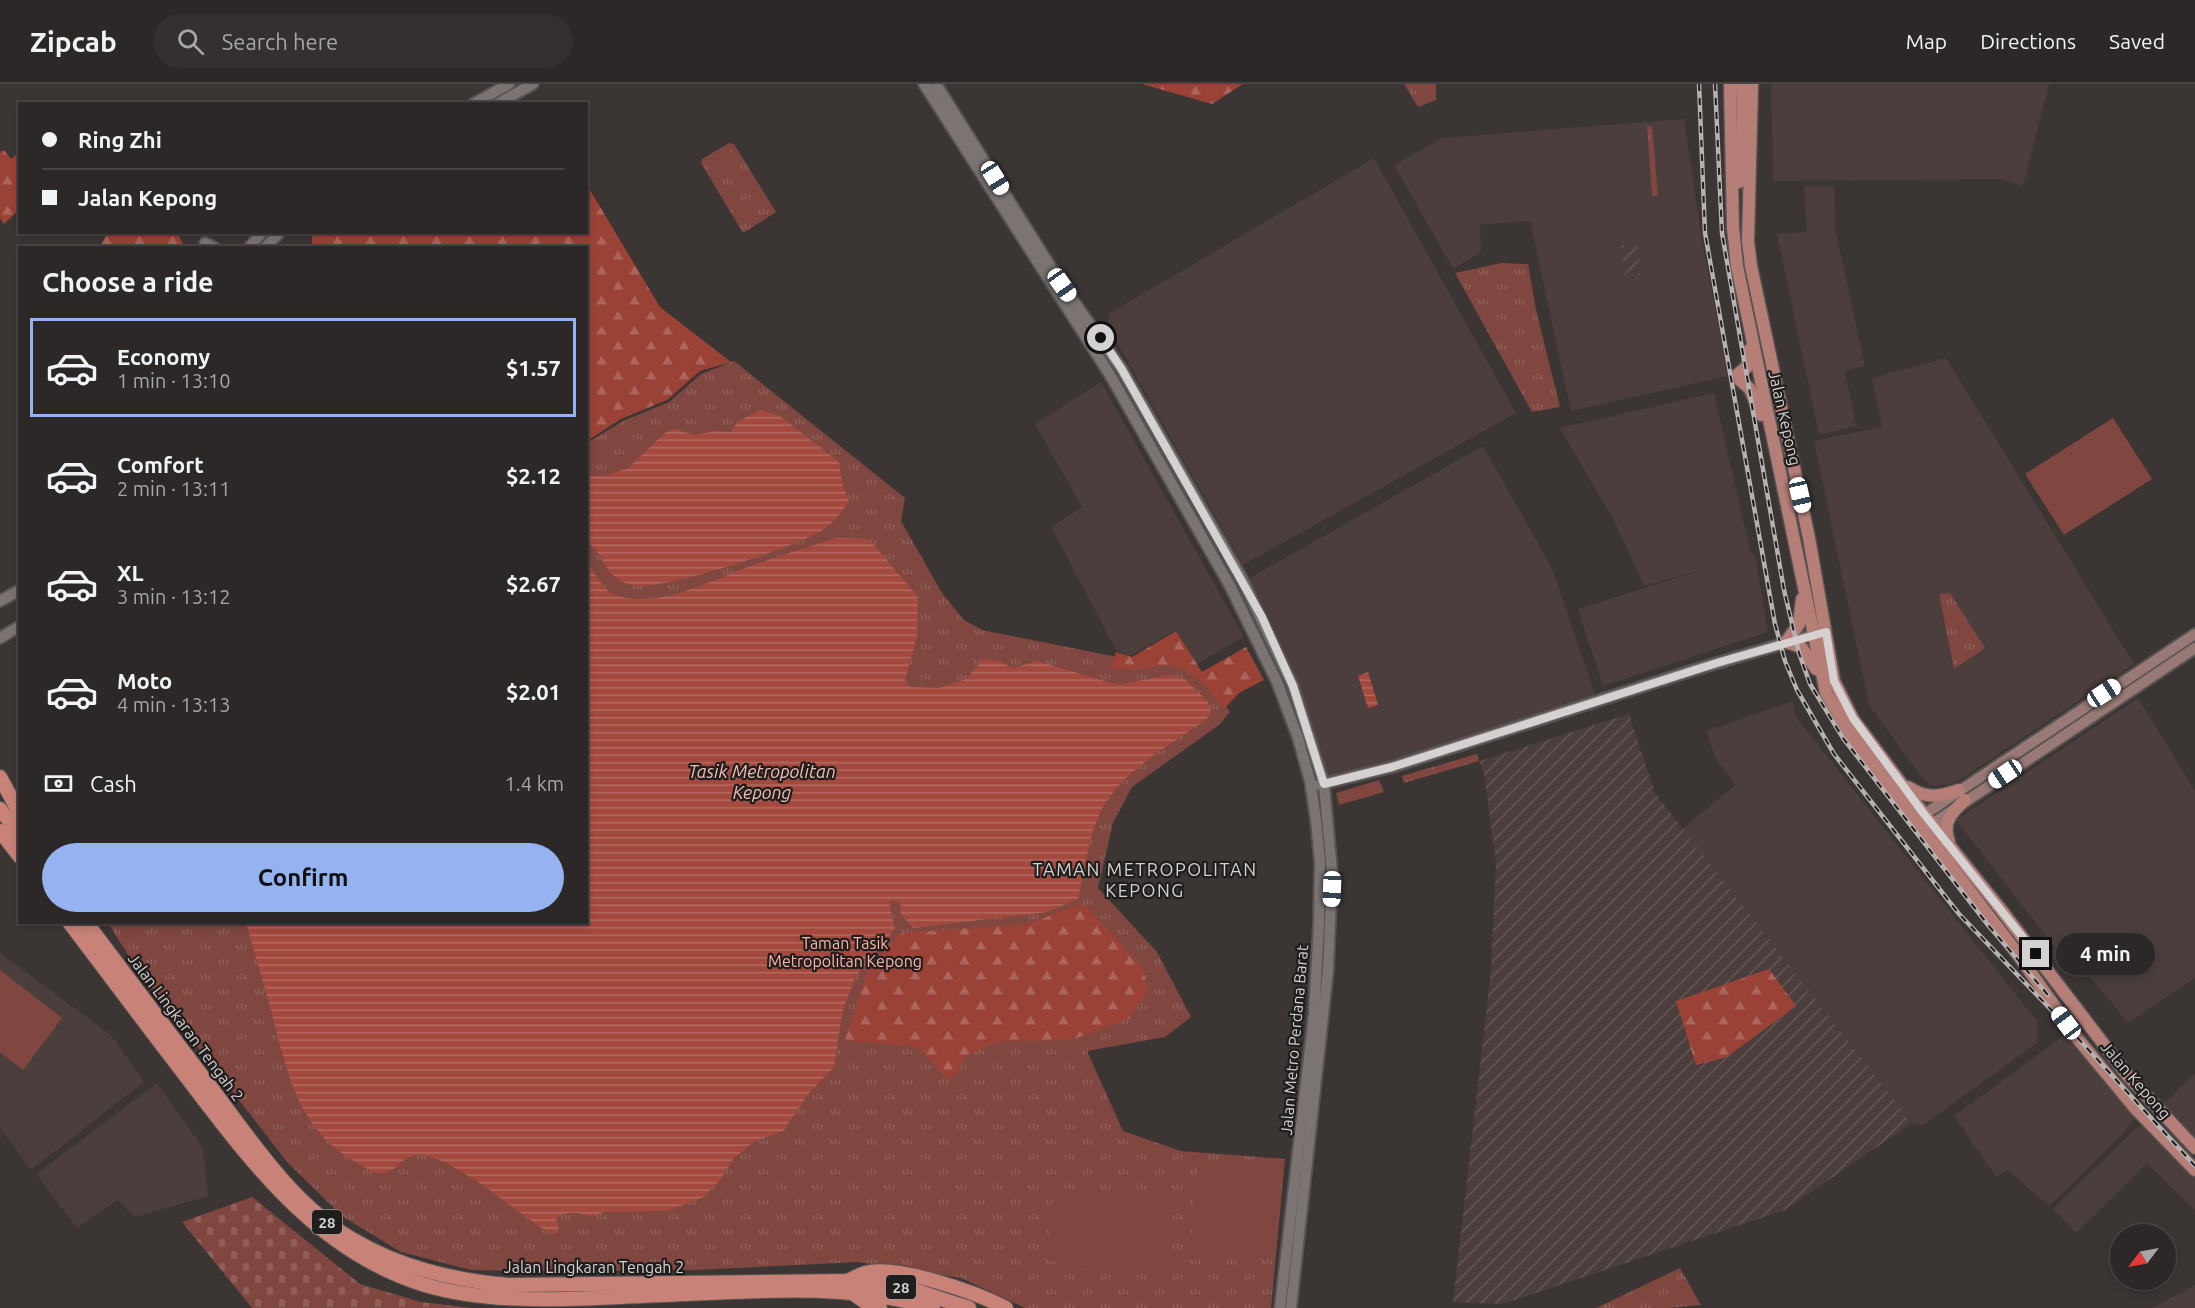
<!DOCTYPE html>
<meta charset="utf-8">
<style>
:root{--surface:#2c2827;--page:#34302f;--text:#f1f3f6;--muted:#a6a6a7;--line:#484444;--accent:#95b2f1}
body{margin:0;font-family:Ubuntu,sans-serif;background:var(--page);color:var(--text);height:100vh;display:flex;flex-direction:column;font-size:22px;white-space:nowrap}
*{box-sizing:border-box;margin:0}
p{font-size:20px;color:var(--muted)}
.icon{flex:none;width:33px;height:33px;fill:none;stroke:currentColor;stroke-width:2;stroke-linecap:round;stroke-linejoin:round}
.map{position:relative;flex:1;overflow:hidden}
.drawer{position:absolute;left:18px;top:162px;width:570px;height:678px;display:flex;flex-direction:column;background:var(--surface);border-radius:0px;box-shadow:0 3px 9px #0003,0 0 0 2px var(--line)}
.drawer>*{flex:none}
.hud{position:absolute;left:18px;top:18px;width:570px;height:132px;border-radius:0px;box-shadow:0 3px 9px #0003,0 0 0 2px var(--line);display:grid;align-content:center;height:132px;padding:0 24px;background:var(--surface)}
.needle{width:39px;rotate:238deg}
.fabs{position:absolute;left:2110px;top:1140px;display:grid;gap:12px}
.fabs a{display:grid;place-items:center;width:66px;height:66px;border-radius:50%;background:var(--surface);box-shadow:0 3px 9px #0003,0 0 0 2px var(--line);font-size:30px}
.end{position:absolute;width:27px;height:27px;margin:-14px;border:8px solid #d4d1d0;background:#111;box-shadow:0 0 0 3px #111}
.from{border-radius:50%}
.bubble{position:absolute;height:42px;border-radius:21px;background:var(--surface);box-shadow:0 3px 9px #0003,0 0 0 2px var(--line);font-size:20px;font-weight:700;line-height:42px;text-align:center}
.car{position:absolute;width:18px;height:36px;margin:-18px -9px;border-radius:8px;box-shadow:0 0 4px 2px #0007;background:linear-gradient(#fff 24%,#345 0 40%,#fff 0 76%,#345 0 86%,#fff 0)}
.hud b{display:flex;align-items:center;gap:21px;height:57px;font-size:22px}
.hud b+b{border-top:2px solid var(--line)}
.hud i{width:15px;height:15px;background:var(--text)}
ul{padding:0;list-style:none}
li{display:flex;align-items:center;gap:18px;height:99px;margin:0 12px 9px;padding:0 12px;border:3px solid transparent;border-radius:0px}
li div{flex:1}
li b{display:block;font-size:22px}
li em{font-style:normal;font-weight:700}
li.current{border-color:var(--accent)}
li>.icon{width:54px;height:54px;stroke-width:1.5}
h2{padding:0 24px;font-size:27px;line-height:72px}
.pay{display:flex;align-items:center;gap:15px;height:66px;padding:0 24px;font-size:22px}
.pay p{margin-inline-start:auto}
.button{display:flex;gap:12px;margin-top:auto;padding:12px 24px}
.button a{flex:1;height:69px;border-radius:36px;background:var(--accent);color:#111;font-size:24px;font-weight:700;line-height:69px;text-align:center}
header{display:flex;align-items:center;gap:36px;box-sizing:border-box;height:84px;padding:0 30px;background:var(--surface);border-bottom:2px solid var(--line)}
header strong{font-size:28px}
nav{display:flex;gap:33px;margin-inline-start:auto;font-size:21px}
.search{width:420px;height:54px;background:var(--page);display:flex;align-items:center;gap:15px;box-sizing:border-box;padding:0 21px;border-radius:33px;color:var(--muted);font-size:22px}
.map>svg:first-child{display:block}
</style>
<header>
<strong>Zipcab</strong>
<div class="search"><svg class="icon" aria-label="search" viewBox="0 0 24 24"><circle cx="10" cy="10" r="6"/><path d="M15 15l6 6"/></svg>Search here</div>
<nav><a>Map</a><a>Directions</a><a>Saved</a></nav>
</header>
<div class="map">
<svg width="2195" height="1224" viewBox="0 0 2195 1224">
<defs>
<pattern id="industrial-furrows" width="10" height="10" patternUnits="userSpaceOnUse" patternTransform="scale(1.5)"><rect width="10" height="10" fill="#4b3e3c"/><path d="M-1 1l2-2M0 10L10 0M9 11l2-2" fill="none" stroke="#645957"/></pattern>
<pattern id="grass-tufts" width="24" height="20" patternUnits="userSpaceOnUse" patternTransform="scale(1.5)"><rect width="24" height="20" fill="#7f4740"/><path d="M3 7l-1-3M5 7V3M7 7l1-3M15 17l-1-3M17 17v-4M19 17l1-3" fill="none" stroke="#90605b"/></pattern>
<pattern id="forest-firs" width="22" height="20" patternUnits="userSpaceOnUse" patternTransform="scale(1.5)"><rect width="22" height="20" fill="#9b4237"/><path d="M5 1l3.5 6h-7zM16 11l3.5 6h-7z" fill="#ac655c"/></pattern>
<pattern id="cemetery-stones" width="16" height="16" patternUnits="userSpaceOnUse" patternTransform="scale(1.5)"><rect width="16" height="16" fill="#7f4740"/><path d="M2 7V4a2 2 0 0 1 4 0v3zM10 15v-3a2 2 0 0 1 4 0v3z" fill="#90605b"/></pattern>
<pattern id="water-rules" width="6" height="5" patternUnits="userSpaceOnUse" patternTransform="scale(1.5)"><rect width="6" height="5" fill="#a4493e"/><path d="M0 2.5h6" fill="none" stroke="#b46b62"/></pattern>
</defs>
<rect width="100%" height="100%" fill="#3b3534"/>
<!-- built -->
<g fill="#4b3e3c">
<polygon points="1771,0 2049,0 2023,102 1999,95 1773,97"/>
<polygon points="1684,35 1702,157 1728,292 1571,327 1530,137 1480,141 1481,168 1453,185 1394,81 1442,54"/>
<polygon points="1374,74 1516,329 1243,481 1107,241 1110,229"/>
<polygon points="1804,102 1834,102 1835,144 1865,282 1845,287 1856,342 1819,351 1777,150 1807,148"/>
<polygon points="1946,274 2134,580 1955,699 1933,702 1924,696 1869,621 1814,357 1882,343 1872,294"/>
<polygon points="1101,298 1244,553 1197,580 1176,546 1130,572 1116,566 1051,443 1082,423 1035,340"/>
<polygon points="1714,309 1751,470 1755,470 1768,548 1603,602 1578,525 1711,483 1644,502 1613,435 1560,344"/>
<polygon points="1483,362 1552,484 1596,613 1401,676 1326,696 1246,496"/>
<polygon points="2138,614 2195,707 2195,894 2128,939 2071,869 2064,875 1956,736"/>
<polygon points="1793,617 1795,632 2037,937 2037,959 1923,1041 1912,1039 1682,745 1735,701 1715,674 1706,647"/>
<polygon points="0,869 111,951 144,998 31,1086 0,1044"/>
<polygon points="2066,950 2071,953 2135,1030 2135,1035 2117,1056 2049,1122 2008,1086 1996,1093 1954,1032"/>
<polygon points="2195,990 2195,1055 2162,1021"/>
<polygon points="157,999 203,1064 208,1112 135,1133 118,1116 77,1144 36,1090"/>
<polygon points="2143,1041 2147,1042 2195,1092 2195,1126 2147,1079 2076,1149 2053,1125 2135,1045"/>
<polygon points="2195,1201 2195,1224 2152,1224"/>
</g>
<!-- industrial -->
<g fill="url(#industrial-furrows)">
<polygon points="1637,160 1640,191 1625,193 1621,161"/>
<polygon points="1629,630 1655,709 1912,1039 1785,1126 1503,1220 1453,1218 1491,887 1496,780 1484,690 1479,677"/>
</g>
<!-- grass -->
<g fill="url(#grass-tufts)">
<polygon points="1404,0 1436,0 1436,16 1418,23"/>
<polygon points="1647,42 1652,42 1658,112 1652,112"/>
<polygon points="729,59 734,60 776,128 743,149 701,79 702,75"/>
<polygon points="1501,179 1528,180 1536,226 1560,323 1532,328 1455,189"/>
<polygon points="734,277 905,414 901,437 942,509 964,536 982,546 1112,572 1184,579 1203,592 1230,628 1219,641 1132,703 1113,739 1098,804 1157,868 1191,933 1165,953 1087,967 1123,1047 1181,1067 1285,1075 1271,1224 1025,1224 961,1194 858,1178 696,1186 532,1187 471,1186 401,1168 342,1132 287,1078 137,885 108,839 586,838 587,359 623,337 669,318 701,290"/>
<polygon points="1950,509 1985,564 1954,585 1939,510"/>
<polygon points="1477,670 1479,677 1404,699 1402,692"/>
<polygon points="1680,1184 1701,1221 1667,1224 1596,1224"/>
</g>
<!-- forest -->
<g fill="url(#forest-firs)">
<polygon points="1142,0 1243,0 1212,20"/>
<polygon points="4,66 11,75 19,68 20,125 4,140 0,134 0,68"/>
<polygon points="587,101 660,223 731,278 700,287 667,316 621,335 587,357 586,164 312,163 312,149 586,148"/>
<polygon points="108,148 177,149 185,163 100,163"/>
<polygon points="1176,547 1202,588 1246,563 1264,596 1239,609 1224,625 1206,602 1186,586 1168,581 1133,586 1111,584 1116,568 1132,573"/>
<polygon points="1083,819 1142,883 1148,907 1130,934 1072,956 1002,957 968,970 950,997 918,963 845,956 868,886 901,849 1028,840"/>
<polygon points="1769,885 1796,922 1727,973 1696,981 1676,917"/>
</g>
<!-- cemetery -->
<polygon fill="url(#cemetery-stones)" points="252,1113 360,1200 421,1218 472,1224 252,1224 182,1138"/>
<!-- garden -->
<g fill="#7f4740">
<polygon points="728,62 737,77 713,92 704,77"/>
<polygon points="2113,334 2152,395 2064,451 2025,390"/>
<polygon points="1379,696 1384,708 1339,721 1336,709"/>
<polygon points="0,886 62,934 23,986 0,968"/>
<polygon points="1197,1082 1279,1084 1270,1174 1191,1176"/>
<polygon points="1053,1104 1170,1112 1166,1185 1049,1177"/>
</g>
<!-- water -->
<g fill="url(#water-rules)">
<path d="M 760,326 L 780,332 L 839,378 L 842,400 L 849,417 C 841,429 834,439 821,447 C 794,464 671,503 640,502 C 603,500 607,470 587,458 L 587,440 L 590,437 L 587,425 L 587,397 L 591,392 L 604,392 L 628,384 L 666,348 L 676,345 L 694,351 L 716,347 L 731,348 L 737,338 Z"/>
<path d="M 837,454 L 869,455 L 918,513 L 917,552 L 905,596 L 910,603 L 939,604 L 966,595 L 983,575 L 996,576 L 1013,584 L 1037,577 L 1118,601 L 1168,591 L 1185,595 L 1208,618 L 1211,629 L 1206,636 C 1168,662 1121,687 1100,729 C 1088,755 1084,787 1078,815 L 1047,828 L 913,844 L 900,829 L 901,819 L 891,816 L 889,819 L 895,845 L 856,892 L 843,925 L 834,983 L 810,1008 L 783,1047 L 755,1057 L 734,1074 L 720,1096 L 704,1113 L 667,1127 L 603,1128 L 593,1133 C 579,1129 567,1125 556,1135 L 559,1146 L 554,1150 L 543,1145 C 514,1126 451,1071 418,1071 C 399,1071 398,1094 374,1088 C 368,1086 360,1080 354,1077 C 296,1044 286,983 270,922 C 262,894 254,866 246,839 L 586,838 L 587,478 C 596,491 604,509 621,513 C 665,523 713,495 754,481 C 781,471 809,463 837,454 Z"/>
<polygon points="1368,588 1378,621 1368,624 1358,592"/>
</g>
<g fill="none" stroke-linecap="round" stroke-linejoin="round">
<defs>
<g id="tertiary">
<polyline points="924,0 1110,291 1230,502 1277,598 1298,654 1310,697 1316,736 1320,778 1319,839 1314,930 1280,1224"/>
<polyline points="936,0 1062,201 1121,284 1242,495 1293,602 1324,700 1332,788 1328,886 1291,1224"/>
<polyline points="473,20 509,0"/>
<polyline points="497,20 533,0"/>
<polyline points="205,159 215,164"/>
<polyline points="249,164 262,148"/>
<polyline points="265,164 280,148"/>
<polyline points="0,517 20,506"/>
<polyline points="0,554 20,542"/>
<polyline points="1318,701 1392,683 1697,585 1819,549"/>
</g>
<g id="secondary">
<polyline points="1919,734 2195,550"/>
<polyline points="1926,744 2195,564"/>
</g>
<g id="primary">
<polyline points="1730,0 1733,144 1737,182 1826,609 1852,653 2014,865 2077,954 2135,1024 2195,1086"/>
<polyline points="1752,0 1748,157 1751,182 1809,454 1834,597 1853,635 1924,730 2002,827 2128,992 2195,1064"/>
<polyline points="1739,98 1743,42 1742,0"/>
<polyline points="1738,290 1748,282 1749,266"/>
<polyline points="1740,296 1750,305 1761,331"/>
<polyline points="1802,515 1799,540 1786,558 1801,563 1816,585"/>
<path d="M 1908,703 C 1926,715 1939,713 1959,706"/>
<path d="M 1949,758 C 1942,738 1951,729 1965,716"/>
</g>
<g id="trunk">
<polyline points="0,693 20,730"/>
<polyline points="0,725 20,751"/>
<polyline points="0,747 20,773"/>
<path d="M 69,838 C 109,891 148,943 188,995 C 253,1080 317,1168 425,1201 C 493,1221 571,1215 641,1212 C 736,1209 840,1196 933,1224"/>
<path d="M 86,838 C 128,894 170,950 213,1006 C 252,1058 294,1122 352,1155 C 401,1184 453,1196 508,1201 L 848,1197 L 904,1203 L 969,1224"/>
<path d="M 848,1197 C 854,1194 860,1190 865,1189 C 897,1180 977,1209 1006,1224"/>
<polyline points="855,1211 871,1222 880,1224"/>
</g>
</defs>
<!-- tertiary casing -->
<use href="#tertiary" stroke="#575352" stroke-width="14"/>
<!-- secondary casing -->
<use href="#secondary" stroke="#575352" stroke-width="14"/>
<!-- primary casing -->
<use href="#primary" stroke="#575352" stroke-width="15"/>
<!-- trunk casing -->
<use href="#trunk" stroke="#575352" stroke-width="16"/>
<!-- tertiary -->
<use href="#tertiary" stroke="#7b7473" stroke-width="10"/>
<!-- secondary -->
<use href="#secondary" stroke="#987975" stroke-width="10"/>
<!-- primary -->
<use href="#primary" stroke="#b57e77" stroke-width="12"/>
<!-- trunk -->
<use href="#trunk" stroke="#c88278" stroke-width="14"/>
<defs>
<g id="rail">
<polyline points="1699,0 1705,149 1775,540 1785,577 1797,606 1834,670 1959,830 2063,938 2195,1082"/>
<polyline points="1715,0 1722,149 1784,506 1799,569 1810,600 1843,654 1988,841 2048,911"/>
</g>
</defs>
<!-- rail casing -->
<use href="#rail" stroke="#b5b2b1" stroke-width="4.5"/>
<!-- rail -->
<use href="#rail" stroke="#201d1d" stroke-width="2" stroke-dasharray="7" stroke-linecap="butt"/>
</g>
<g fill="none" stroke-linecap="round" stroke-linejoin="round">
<!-- route -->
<polyline stroke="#d4d1d0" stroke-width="8" points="1101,254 1121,284 1262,533 1293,602 1324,700 1392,683 1720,578 1826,548 1834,597 1853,634 1924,730 2036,870"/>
</g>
<g text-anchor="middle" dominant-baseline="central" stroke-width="4.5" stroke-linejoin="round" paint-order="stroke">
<!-- shield labels -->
<g fill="#201d1d" stroke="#9e9b9a" stroke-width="1.5">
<rect x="312" y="1126" width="30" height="24" rx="4.5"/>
<rect x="886" y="1191" width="30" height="24" rx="4.5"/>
</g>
<g font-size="15" font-weight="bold" fill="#d4d1d0">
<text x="327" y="1138">28</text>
<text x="901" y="1203">28</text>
</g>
<!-- street labels -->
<g font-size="16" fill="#d4d1d0" stroke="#201d1d">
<text transform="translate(1785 334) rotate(77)">Jalan Kepong</text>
<text transform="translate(186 943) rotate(53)">Jalan Lingkaran Tengah 2</text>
<text transform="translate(1294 956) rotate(-85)">Jalan Metro Perdana Barat</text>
<text transform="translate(2136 996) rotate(49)">Jalan Kepong</text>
<text x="594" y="1183">Jalan Lingkaran Tengah 2</text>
</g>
<!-- park labels -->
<g font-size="16" fill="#ffb3a7" stroke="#201d1d">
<text x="845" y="859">Taman Tasik<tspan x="845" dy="18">Metropolitan Kepong</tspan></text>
</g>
<!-- water labels -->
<g font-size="18" font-style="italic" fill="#f1beb5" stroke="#201d1d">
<text x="762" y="687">Tasik Metropolitan<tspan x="762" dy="21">Kepong</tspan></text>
</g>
<!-- neighbourhood labels -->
<g font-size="18" letter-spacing="1.5" fill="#d4d1d0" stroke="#201d1d">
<text x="1145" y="785">TAMAN METROPOLITAN<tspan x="1145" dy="21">KEPONG</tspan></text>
</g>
</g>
</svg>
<div class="fabs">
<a><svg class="needle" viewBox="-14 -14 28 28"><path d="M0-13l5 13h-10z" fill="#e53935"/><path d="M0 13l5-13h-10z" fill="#a6a6a7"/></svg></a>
</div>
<i class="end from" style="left:1101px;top:254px"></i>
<i class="end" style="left:2036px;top:870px"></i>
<div class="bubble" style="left:2056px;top:849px;width:99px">4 min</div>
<i class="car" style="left:995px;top:94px;rotate:148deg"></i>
<i class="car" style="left:1062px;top:201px;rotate:145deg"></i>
<i class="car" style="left:1800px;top:411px;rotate:167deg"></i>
<i class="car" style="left:2104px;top:609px;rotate:57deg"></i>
<i class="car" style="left:2005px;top:690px;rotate:236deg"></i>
<i class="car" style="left:1332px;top:805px;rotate:182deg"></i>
<i class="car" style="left:2066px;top:939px;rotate:323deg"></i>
<div class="hud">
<b><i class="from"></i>Ring Zhi</b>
<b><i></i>Jalan Kepong</b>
</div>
<section class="drawer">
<h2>Choose a ride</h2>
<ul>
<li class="current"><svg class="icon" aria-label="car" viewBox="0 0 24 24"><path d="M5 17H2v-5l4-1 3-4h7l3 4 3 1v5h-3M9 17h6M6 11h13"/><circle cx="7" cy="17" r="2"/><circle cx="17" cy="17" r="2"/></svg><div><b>Economy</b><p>1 min · 13:10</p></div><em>$1.57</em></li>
<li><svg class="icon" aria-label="car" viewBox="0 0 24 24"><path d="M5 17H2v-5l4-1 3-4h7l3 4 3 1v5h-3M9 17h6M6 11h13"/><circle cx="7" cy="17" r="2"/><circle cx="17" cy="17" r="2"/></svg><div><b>Comfort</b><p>2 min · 13:11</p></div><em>$2.12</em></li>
<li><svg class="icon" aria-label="car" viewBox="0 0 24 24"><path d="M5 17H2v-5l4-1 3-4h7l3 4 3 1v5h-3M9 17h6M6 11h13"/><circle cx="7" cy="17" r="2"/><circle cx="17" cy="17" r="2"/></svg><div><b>XL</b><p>3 min · 13:12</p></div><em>$2.67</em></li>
<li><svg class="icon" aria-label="car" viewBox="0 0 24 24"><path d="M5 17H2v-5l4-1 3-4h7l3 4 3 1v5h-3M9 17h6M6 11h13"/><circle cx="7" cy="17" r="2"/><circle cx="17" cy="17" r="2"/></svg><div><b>Moto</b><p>4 min · 13:13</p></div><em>$2.01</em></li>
</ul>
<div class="pay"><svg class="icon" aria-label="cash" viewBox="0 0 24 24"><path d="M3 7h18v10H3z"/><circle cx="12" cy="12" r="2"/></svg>Cash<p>1.4 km</p></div>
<div class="button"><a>Confirm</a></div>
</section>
</div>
